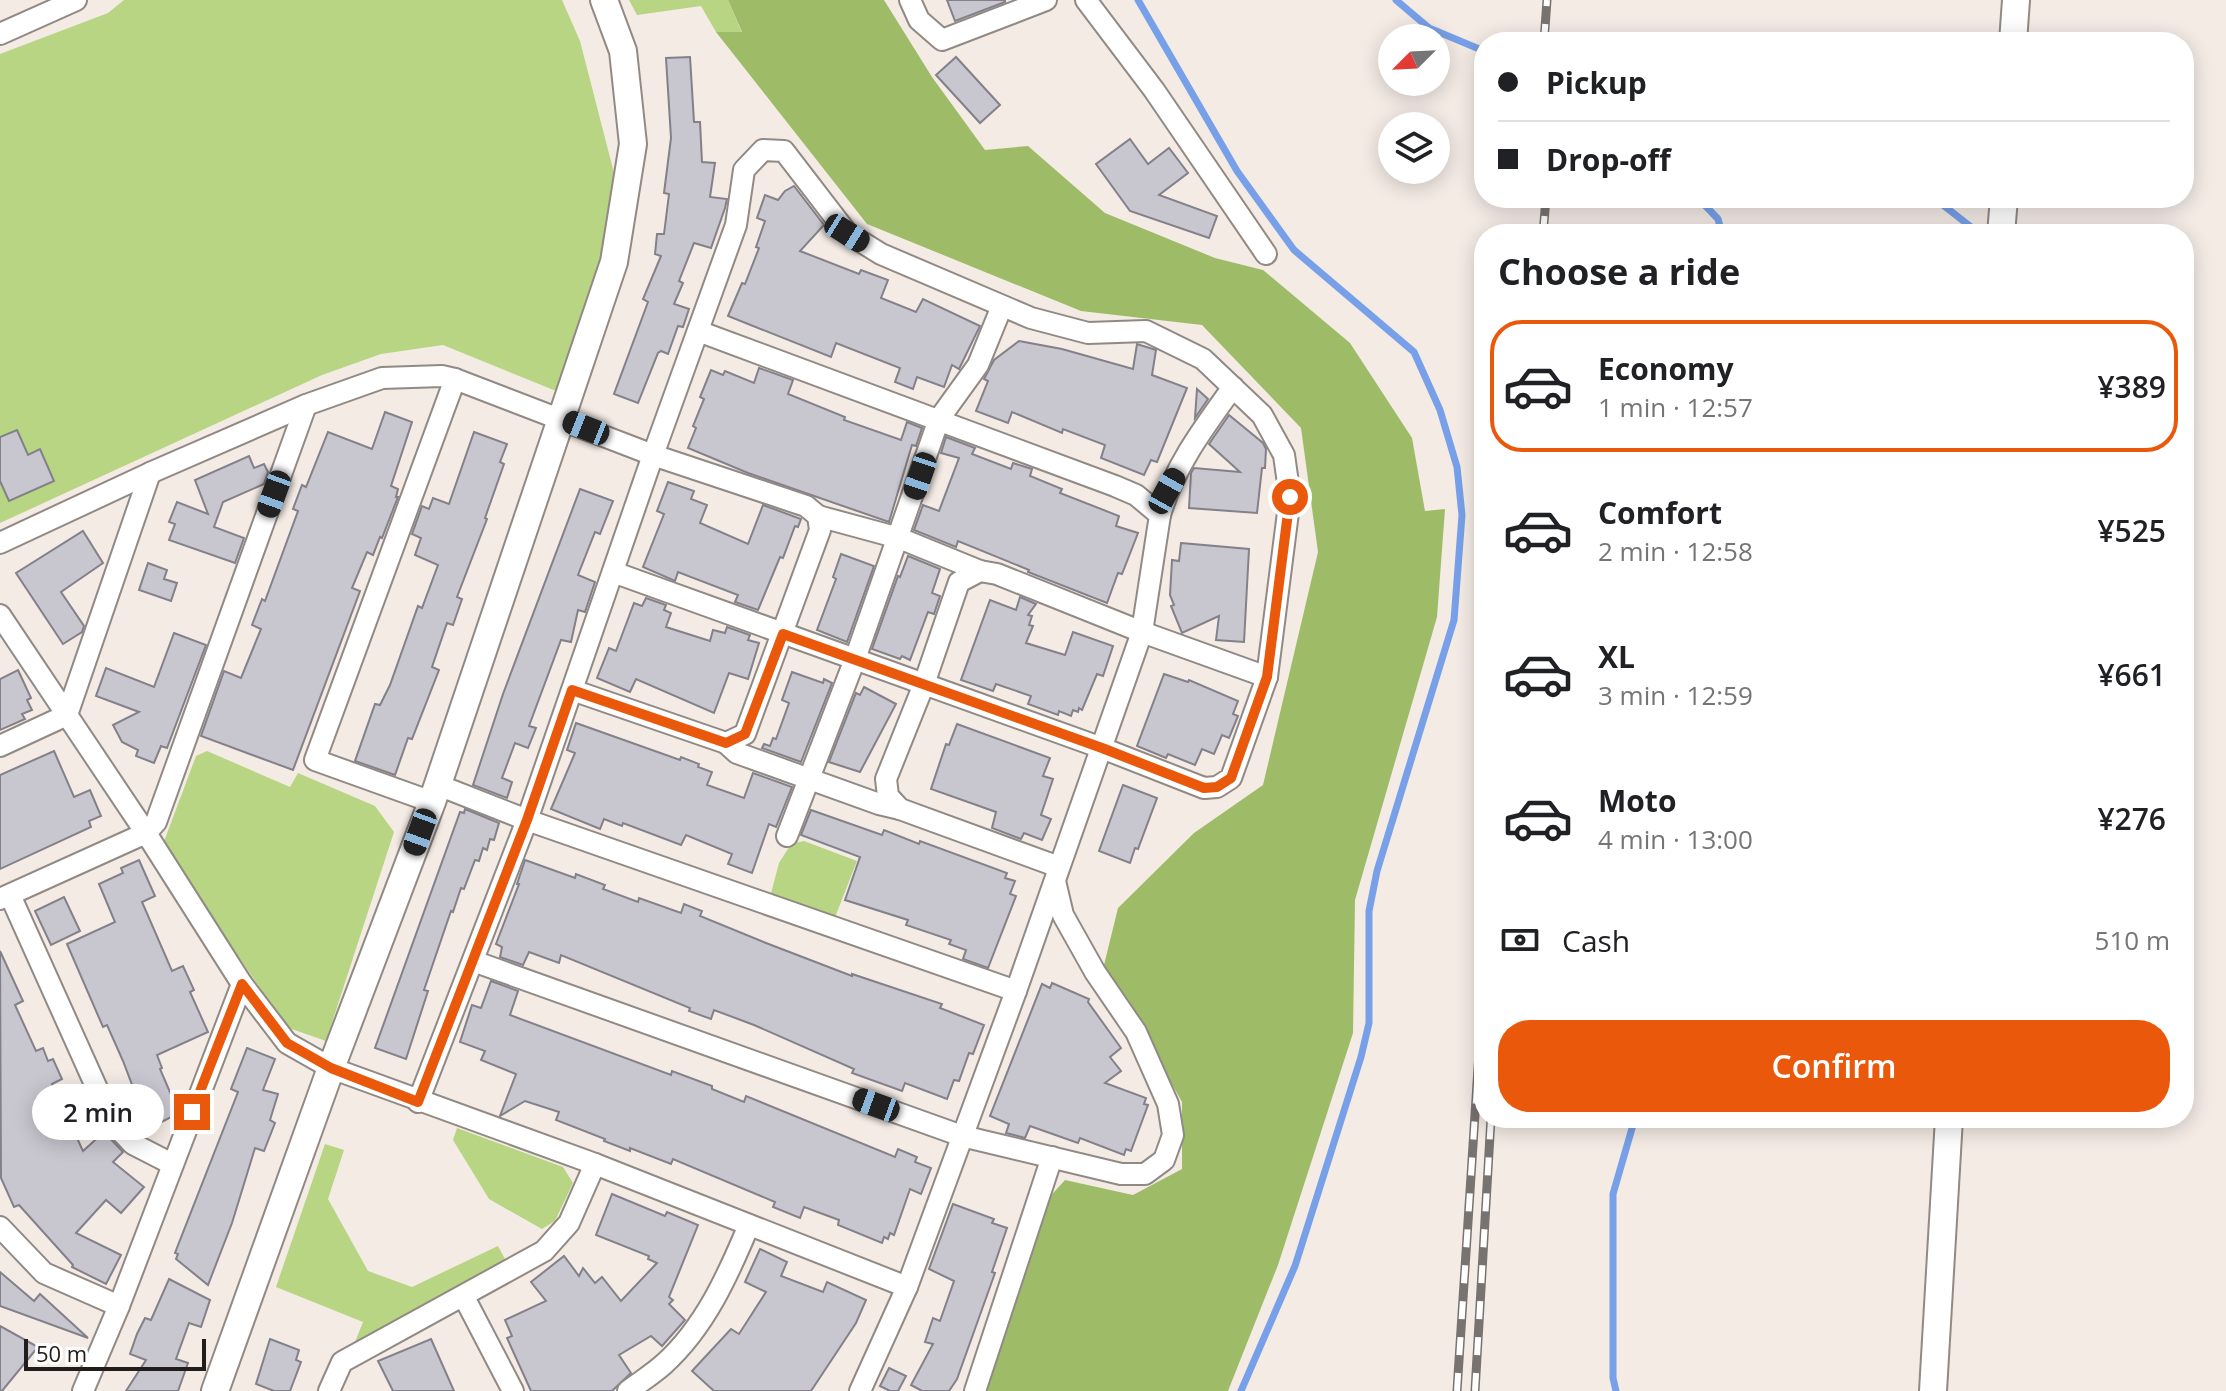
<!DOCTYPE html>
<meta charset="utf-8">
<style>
:root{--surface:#fff;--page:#f2f2f2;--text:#202124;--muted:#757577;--line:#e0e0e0;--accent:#ea580c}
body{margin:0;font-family:"Open Sans",sans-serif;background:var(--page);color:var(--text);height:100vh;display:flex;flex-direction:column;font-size:30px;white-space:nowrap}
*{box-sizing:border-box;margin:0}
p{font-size:26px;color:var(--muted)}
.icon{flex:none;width:44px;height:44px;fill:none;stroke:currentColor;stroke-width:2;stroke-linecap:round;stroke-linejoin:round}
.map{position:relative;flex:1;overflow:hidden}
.side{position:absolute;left:1474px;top:224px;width:720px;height:904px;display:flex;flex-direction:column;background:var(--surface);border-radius:32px;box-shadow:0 4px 20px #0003}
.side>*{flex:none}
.top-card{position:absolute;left:1474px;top:32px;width:720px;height:176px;border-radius:32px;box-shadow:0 4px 20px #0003;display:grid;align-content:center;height:176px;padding:0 24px;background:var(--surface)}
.needle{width:52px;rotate:246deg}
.controls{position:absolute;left:1378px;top:24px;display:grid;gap:16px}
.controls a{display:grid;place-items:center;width:72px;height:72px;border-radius:50%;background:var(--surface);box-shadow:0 4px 20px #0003;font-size:40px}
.scale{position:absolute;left:24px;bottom:20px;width:182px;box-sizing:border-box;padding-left:8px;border:4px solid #211d1b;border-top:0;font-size:22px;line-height:28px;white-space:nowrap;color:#211d1b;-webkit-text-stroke:6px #fff;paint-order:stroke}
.end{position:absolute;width:36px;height:36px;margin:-18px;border:10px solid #ea580c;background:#fff;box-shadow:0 0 0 4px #fff}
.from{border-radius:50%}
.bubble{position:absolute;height:56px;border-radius:28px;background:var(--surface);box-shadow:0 4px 20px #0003;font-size:26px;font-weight:600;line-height:56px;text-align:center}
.car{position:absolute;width:24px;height:48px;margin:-24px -12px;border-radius:10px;box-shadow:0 0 6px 2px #0007;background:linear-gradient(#222 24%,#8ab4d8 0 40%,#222 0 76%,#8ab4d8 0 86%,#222 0)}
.top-card b{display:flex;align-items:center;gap:28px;height:76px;font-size:30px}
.top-card b+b{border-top:2px solid var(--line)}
.top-card i{width:20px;height:20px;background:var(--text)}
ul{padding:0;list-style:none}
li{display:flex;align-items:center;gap:24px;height:132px;margin:0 16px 12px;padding:0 8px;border:4px solid transparent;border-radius:32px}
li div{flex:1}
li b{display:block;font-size:30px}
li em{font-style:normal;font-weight:600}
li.current{border-color:var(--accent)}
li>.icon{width:72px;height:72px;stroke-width:1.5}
h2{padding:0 24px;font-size:36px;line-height:96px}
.pay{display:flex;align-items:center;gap:20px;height:88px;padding:0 24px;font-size:30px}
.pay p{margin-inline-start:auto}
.primary-button{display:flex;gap:16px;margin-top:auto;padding:16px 24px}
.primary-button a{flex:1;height:92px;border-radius:32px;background:var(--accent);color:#fff;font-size:32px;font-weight:600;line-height:92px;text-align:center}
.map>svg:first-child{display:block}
</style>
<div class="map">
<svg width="2226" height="1391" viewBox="0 0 2226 1391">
<rect width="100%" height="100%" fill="#f4ebe5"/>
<!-- green -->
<g fill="#b7d582">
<polygon points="124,0 562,0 580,41 614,173 606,248 582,326 556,391 443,345 381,354 322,375 0,523 0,54 108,13"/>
<polygon points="629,0 728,0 742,33 716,32 701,6 637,15"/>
<polygon points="207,751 290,787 298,773 375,806 394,832 326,1041 286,1027 163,844 196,756"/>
<polygon points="804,841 857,861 834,920 770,897 779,863 791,844"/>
<polygon points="457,1128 563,1167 573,1183 555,1221 542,1229 489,1199 453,1140"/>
<polygon points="325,1144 344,1150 328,1199 368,1271 412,1287 498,1246 507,1263 353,1347 363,1322 276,1287"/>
</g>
<!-- forest -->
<polygon fill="#9ebc68" points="728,0 884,0 932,77 985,150 1028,146 1105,213 1215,258 1263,270 1350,343 1412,438 1425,511 1445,509 1437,617 1355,900 1353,1033 1278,1265 1228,1391 975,1391 1035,1213 1065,1180 1133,1195 1182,1169 1182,1102 1104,965 1118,908 1194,833 1263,785 1318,552 1301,428 1202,325 1081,311 867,224 716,32 742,32"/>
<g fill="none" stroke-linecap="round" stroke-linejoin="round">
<!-- stream -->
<g stroke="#77a0e8" stroke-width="7">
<polyline points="1138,0 1237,171 1294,250 1414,352 1440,410 1457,467 1462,515 1454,620 1377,871 1369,911 1369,1023 1361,1057 1295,1266 1241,1391"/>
<polyline points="1396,0 1429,28 1484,51"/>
<polyline points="1698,198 1718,219 1722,234"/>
<polyline points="1934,198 1980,234"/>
<polyline points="1616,1391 1613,1378 1613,1194 1635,1118"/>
</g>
</g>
<!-- building -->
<g fill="#c8c6cf" stroke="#838089" stroke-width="2">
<polygon points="947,0 1005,0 1005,2 955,21"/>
<polygon points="690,57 694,122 700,122 702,162 715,163 710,197 727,199 725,208 711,248 694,243 679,281 683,283 674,304 689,309 683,327 678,326 668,354 661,351 658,353 638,403 614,394 648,302 643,299 661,256 655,254 657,234 664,234 669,194 664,193 671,138 666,58"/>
<polygon points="956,57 1000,105 980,123 936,75"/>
<polygon points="1130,139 1148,164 1169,148 1188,173 1159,195 1217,216 1209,238 1130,211 1096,164"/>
<polygon points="794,186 824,225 800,251 859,274 861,270 888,280 881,298 916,312 923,299 980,326 959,369 952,365 944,387 917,377 913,389 895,382 900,368 836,343 831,357 728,316 742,283 745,284 759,248 756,247 765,221 757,218 765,195 778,200 785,191"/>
<polygon points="1019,341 1062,349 1133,369 1137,344 1156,350 1152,375 1187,388 1157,462 1151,460 1144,475 1101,458 1105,445 1063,429 1062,433 1012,412 1008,423 976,411 988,381 984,379 994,360"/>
<polygon points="759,368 793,380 788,394 845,417 844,420 901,440 907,422 922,428 916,446 912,445 889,522 748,473 688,448 696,428 693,426 704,399 700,397 711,370 723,375 725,371 754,383"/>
<polygon points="1197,389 1208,399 1195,418"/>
<polygon points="385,412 412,422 391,486 398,489 396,497 398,497 382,538 380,537 373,555 367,552 352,588 360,591 293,770 201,736 224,671 241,678 261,629 252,625 262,599 265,601 298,511 293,509 302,485 306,487 328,432 372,449"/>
<polygon points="1229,415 1263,443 1266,449 1265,468 1262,468 1257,513 1189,508 1191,473 1194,468 1240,472 1209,444"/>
<polygon points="17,430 28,455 40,449 54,481 9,501 0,481 0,437"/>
<polygon points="474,432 507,444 500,462 504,464 485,518 487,519 457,597 462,599 453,625 447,623 432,667 439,670 412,739 408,738 395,775 355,761 375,704 380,705 390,685 418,606 422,608 438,565 415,555 421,538 412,534 422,506 429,509 433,498 449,504"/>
<polygon points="946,437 975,448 972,454 1011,469 1013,463 1032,469 1030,476 1062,489 1060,493 1119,516 1116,526 1138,533 1122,574 1118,573 1107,603 1028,572 1029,570 958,541 956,547 914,530 923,505 939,511 959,458 941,453"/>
<polygon points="249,456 254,468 264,464 268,472 264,484 223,502 214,527 244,538 235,563 169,540 175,524 169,522 177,502 208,514 195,480"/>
<polygon points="668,482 694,491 691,499 707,505 700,523 748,544 763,505 801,519 798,527 795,526 783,558 780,557 758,610 735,602 738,595 678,572 675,581 643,567 664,514 657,511"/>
<polygon points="580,489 613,501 600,534 595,532 578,575 595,582 585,612 578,610 571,642 561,640 529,726 536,728 528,748 515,743 502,778 512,782 507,798 473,785 503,694"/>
<polygon points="83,531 103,563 61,592 84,626 82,632 63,644 16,573"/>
<polygon points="1181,543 1249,549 1244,642 1216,640 1219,616 1182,633 1171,606 1174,605 1170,595 1172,560 1179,561"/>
<polygon points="841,554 874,566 847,642 817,630 836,579 833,577"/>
<polygon points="908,556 940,569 932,593 940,596 934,614 928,612 910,660 902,656 900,659 872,649 898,576 900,577"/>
<polygon points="148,563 167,570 164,579 177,583 171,601 139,590"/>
<polygon points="1020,597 1036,604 1028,615 1032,616 1029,625 1033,626 1026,643 1065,655 1073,632 1113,646 1103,676 1097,674 1082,710 1079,708 1078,712 1073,710 1071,716 1059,711 1058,715 1028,704 1031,696 996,684 993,691 961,680 990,600 1016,610"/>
<polygon points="646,598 666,605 664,610 671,613 666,627 710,641 713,630 725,633 727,627 750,635 748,640 759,643 748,679 729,673 714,713 636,679 630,692 597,678 609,648 616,651 634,603 642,606"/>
<polygon points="174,633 206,645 167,748 161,746 154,763 136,756 138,750 122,742 113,725 139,712 96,696 106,668 154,687"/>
<polygon points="18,670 31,698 27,700 32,710 22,714 25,719 0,730 0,679"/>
<polygon points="792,672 823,683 824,679 832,683 801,762 762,748 764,744 770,746 773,738 776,739 789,703 782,700"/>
<polygon points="1164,674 1188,682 1189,680 1238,701 1233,714 1238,716 1229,738 1222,735 1214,754 1202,749 1195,765 1168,754 1166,758 1137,746"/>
<polygon points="864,687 896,704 860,772 829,762 856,693 860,695"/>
<polygon points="576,723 680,760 681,757 699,764 698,767 712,772 707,785 744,798 753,773 792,787 776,827 769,824 752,873 728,864 732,854 686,835 681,845 623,823 622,826 604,819 600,829 551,809 575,753 567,750"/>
<polygon points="957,724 1050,758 1043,776 1053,779 1041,815 1051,819 1042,840 1024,833 1021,839 992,828 996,812 931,789 946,744 949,745"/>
<polygon points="54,751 74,797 90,790 101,816 89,821 91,827 0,869 0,775"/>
<polygon points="1123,785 1157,798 1138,849 1135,848 1130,863 1099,851"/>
<polygon points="465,809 499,823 494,840 490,839 487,850 483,848 479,861 475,860 464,889 461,888 453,912 451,911 424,990 428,991 406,1059 375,1048 460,812 464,813"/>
<polygon points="811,810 882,835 884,830 919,844 920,841 1007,873 1005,878 1015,881 1010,894 1016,896 988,968 963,959 966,950 949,944 951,940 906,925 908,920 845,900 860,857 801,835"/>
<polygon points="139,860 155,896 142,902 172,971 183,966 194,990 190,992 208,1032 157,1055 162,1068 160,1069 179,1113 154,1126 153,1124 142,1134 127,1098 129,1097 127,1093 134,1090 123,1061 107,1025 103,1027 67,944 115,922 99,884 123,873 121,868"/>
<polygon points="525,860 575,878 576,874 605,885 603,889 638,902 639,898 681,913 684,904 702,911 700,916 766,943 852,976 852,974 942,1004 940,1008 984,1025 973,1054 969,1053 959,1081 954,1080 947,1099 905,1083 902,1091 852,1073 854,1069 754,1025 714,1010 711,1019 689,1011 690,1008 561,955 559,963 529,952 523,965 500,957 502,947 496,944 519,884 517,884"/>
<polygon points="64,897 80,931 51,945 35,911"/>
<polygon points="0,951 23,1001 15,1005 36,1051 43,1048 48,1061 53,1059 62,1079 52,1084 83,1151 104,1132 123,1152 113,1162 144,1187 121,1213 106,1200 76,1233 121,1255 106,1284 72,1267 73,1265 19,1205 14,1207 1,1178"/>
<polygon points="491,981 518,991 510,1015 671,1075 672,1071 712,1086 712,1089 744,1102 746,1096 895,1157 898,1149 917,1157 915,1162 931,1168 921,1194 910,1189 894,1235 890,1233 888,1239 884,1237 882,1243 838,1225 839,1220 804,1207 800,1218 773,1207 775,1202 673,1159 671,1164 630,1148 630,1151 604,1141 605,1139 556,1120 559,1112 525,1101 500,1116 516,1074 481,1060 485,1051 460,1042 472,1005 481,1008"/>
<polygon points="1052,983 1089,999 1088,1002 1121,1048 1110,1057 1121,1071 1105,1083 1146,1098 1144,1104 1148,1105 1131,1151 1126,1149 1124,1155 1080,1138 1078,1143 1030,1126 1025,1138 1010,1134 1006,1133 1009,1124 990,1116 1042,984 1050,988"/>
<polygon points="247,1048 275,1059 263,1090 278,1094 270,1120 275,1123 264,1151 255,1148 232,1223 208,1285 176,1259 178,1254 175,1253 238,1092 231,1089"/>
<polygon points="612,1194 665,1216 667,1212 698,1225 669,1297 673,1300 669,1304 685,1320 662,1346 651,1336 619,1355 631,1373 612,1391 531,1391 507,1338 512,1336 505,1320 546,1301 531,1282 564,1256 579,1276 583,1268 595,1283 602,1277 621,1301 657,1263 648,1259 649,1256 596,1235"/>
<polygon points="953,1204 994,1219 992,1223 1007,1228 992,1272 995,1273 957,1379 949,1391 922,1391 911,1385 933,1344 925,1342 933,1318 940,1321 954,1281 929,1269"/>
<polygon points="760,1249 787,1262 781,1276 823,1292 827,1282 866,1300 856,1323 811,1391 714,1391 692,1371 731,1329 739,1334 766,1292 745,1282"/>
<polygon points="0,1272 34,1301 40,1294 88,1338 0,1306"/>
<polygon points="169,1279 210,1300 201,1327 189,1323 176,1359 188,1363 178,1391 126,1391 146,1360 130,1354 137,1334 145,1318 151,1320"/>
<polygon points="0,1326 38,1347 2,1391 0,1391"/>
<polygon points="270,1339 299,1350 296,1360 301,1362 290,1391 274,1391 256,1384"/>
<polygon points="431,1339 454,1391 393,1391 378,1361"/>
<polygon points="889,1368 906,1376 898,1391 890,1391 880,1386"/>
</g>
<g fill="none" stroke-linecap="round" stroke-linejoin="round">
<defs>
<g id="minor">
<polyline points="910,0 919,20 942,40 1046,0"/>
<polyline points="1086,0 1154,90 1266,254"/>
<polyline points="0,34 76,0"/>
<polyline points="698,331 1115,486 1136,495 1160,515 1142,632 1016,991 907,1287 860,1391"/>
<path d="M 1160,515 C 1174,467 1204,427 1233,387"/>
<polyline points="818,516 899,538 980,571"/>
<polyline points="0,543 150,473 306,405 382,378 442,376 455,379 653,455 736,225 744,170 763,150 784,151 847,233 881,254 1031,318 1088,333 1146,331 1203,359 1262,415 1284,455 1290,497 1267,677 1231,778 1217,787 1204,788 1102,748 613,572"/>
<polyline points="0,615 146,833 242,984 287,1043 331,1068 595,1164 907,1287"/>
<polyline points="726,743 737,753 879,804 900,809"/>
<polyline points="0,746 67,715 150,473"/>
<polyline points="438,785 527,820 1016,991"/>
<polyline points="432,802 315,760 455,379"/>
<polyline points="787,836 855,659 939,419 978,365 1002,306"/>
<polyline points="1059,867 900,809 888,796 886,779 924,684 959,582 980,571 997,574 1142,632 1267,677"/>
<polyline points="10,895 112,1122 133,1144 172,1164"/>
<polyline points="0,899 146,833 156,822 306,405"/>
<polyline points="473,961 962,1136 1121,1174 1145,1174 1164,1160 1173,1135 1168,1104 1136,1032 1095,972 1063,915 1055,881"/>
<polyline points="418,1102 527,820 653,455 806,506 818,516 820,530 745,734 726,743 572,690"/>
<polyline points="0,1227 44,1273 119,1306"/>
<polyline points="464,1297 513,1391"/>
<polyline points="83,1391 119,1306 242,984"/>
<polyline points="329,1391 342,1362 544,1251 569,1223 595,1164"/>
<path d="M 628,1391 C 640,1382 653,1374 664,1364 C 705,1327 728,1275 749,1225"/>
<polyline points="975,1391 1052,1157"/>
</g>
<g id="tertiary">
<polyline points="2013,42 2016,0"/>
<polyline points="2001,234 2004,198"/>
<polyline points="215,1391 331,1068 432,802 614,262 633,144 623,51 604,0"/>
<polyline points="1933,1391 1949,1118"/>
</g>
</defs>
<!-- minor casing -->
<use href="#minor" stroke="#918984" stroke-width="24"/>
<!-- tertiary casing -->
<use href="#tertiary" stroke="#918984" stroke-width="30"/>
<!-- minor -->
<use href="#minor" stroke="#fff" stroke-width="20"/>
<!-- tertiary -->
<use href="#tertiary" stroke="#fff" stroke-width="26"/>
<defs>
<g id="rail">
<polyline points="1544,42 1547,0"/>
<polyline points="1543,234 1546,198"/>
<polyline points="1457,1391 1484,976"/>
<polyline points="1475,1391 1491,1118"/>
</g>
</defs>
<!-- rail casing -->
<use href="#rail" stroke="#797370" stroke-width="9"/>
<!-- rail -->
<use href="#rail" stroke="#fff" stroke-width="6" stroke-dasharray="18" stroke-linecap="butt"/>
</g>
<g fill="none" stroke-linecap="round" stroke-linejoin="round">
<!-- route -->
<polyline stroke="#ea580c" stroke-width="10" points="192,1112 242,984 287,1043 331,1068 418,1102 527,820 572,690 726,743 745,734 783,634 1102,748 1204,788 1217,787 1231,778 1267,677 1290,497"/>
</g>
</svg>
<div class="controls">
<a><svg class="needle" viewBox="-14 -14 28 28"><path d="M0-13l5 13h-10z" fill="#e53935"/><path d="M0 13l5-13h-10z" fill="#757577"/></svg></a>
<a><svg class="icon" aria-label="layers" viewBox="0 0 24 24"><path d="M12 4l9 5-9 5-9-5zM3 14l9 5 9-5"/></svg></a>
</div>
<div class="scale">50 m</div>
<i class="end from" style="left:1290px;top:497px"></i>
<i class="end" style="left:192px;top:1112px"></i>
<div class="bubble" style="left:32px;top:1084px;width:132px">2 min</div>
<i class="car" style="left:847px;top:233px;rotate:122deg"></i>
<i class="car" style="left:586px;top:428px;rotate:292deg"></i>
<i class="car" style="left:920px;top:476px;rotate:199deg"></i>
<i class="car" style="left:1167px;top:491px;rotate:29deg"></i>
<i class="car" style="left:274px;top:494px;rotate:200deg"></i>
<i class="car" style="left:420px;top:832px;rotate:200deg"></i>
<i class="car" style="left:876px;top:1105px;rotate:290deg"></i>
<div class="top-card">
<b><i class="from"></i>Pickup</b>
<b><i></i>Drop-off</b>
</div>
<section class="side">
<h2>Choose a ride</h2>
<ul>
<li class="current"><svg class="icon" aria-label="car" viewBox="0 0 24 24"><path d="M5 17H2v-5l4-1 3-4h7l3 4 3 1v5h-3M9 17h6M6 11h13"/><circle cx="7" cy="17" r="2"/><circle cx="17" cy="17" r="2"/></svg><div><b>Economy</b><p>1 min · 12:57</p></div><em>¥389</em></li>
<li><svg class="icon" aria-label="car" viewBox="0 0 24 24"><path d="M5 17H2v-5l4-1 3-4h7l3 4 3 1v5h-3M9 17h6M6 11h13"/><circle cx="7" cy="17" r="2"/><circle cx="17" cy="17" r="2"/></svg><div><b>Comfort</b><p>2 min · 12:58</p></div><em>¥525</em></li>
<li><svg class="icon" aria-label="car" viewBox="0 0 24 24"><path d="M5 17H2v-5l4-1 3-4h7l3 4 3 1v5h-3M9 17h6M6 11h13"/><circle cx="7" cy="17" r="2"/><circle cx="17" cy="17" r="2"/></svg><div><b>XL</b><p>3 min · 12:59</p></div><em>¥661</em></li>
<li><svg class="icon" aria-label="car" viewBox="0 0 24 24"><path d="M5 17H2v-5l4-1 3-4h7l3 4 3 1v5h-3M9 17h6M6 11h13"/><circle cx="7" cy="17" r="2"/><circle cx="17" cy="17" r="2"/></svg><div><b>Moto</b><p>4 min · 13:00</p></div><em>¥276</em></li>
</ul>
<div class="pay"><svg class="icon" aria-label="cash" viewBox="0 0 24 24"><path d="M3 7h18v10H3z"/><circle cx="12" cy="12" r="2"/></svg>Cash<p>510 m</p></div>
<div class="primary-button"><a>Confirm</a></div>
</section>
</div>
